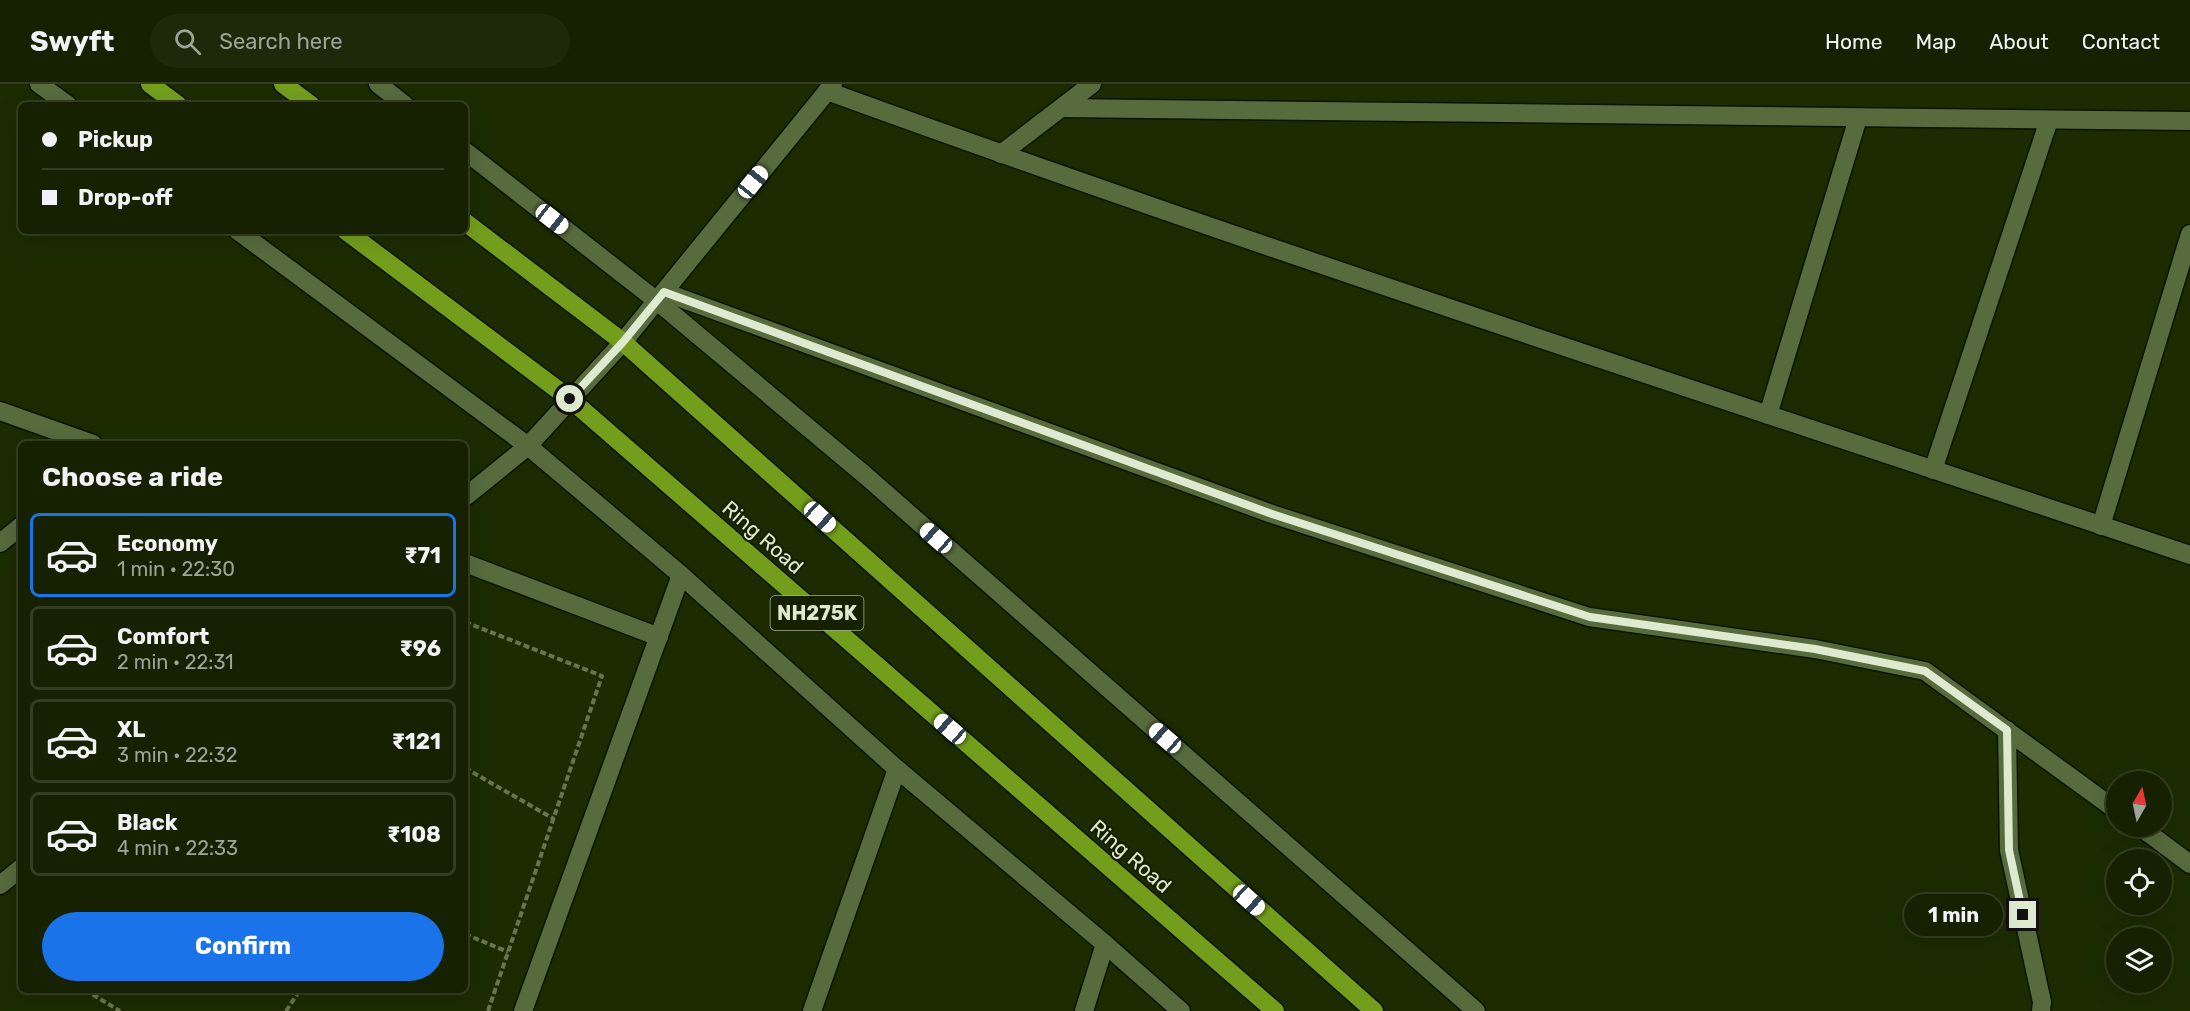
<!DOCTYPE html>
<meta charset="utf-8">
<style>
:root{--surface:#152100;--page:#1e290a;--text:#f1f3f6;--muted:#9da399;--line:#343e22;--accent:#1a73e8}
body{margin:0;font-family:Rubik,sans-serif;background:var(--page);color:var(--text);height:100vh;display:flex;flex-direction:column;font-size:22px;white-space:nowrap}
*{box-sizing:border-box;margin:0}
p{font-size:20px;color:var(--muted)}
.icon{flex:none;width:33px;height:33px;fill:none;stroke:currentColor;stroke-width:2;stroke-linecap:round;stroke-linejoin:round}
.map{position:relative;flex:1;overflow:hidden}
.details{position:absolute;left:18px;top:357px;width:450px;height:552px;display:flex;flex-direction:column;background:var(--surface);border-radius:9px;box-shadow:0 6px 24px #0002,0 0 0 2px var(--line)}
.details>*{flex:none}
.top-card{position:absolute;left:18px;top:18px;width:450px;height:132px;border-radius:9px;box-shadow:0 6px 24px #0002,0 0 0 2px var(--line);display:grid;align-content:center;height:132px;padding:0 24px;background:var(--surface)}
.needle{width:39px;rotate:9deg}
.buttons{position:absolute;left:2106px;top:687px;display:grid;gap:12px}
.buttons a{display:grid;place-items:center;width:66px;height:66px;border-radius:50%;background:var(--surface);box-shadow:0 6px 24px #0002,0 0 0 2px var(--line);font-size:30px}
.end{position:absolute;width:27px;height:27px;margin:-14px;border:8px solid #deead0;background:#111;box-shadow:0 0 0 3px #111}
.from{border-radius:50%}
.bubble{position:absolute;height:42px;border-radius:21px;background:var(--surface);box-shadow:0 6px 24px #0002,0 0 0 2px var(--line);font-size:20px;font-weight:700;line-height:42px;text-align:center}
.car{position:absolute;width:18px;height:36px;margin:-18px -9px;border-radius:8px;box-shadow:0 0 4px 2px #0007;background:linear-gradient(#fff 24%,#345 0 40%,#fff 0 76%,#345 0 86%,#fff 0)}
.top-card b{display:flex;align-items:center;gap:21px;height:57px;font-size:22px}
.top-card b+b{border-top:2px solid var(--line)}
.top-card i{width:15px;height:15px;background:var(--text)}
ul{padding:0;list-style:none}
li{display:flex;align-items:center;gap:18px;height:84px;margin:0 12px 9px;padding:0 12px;border:3px solid var(--line);border-radius:9px}
li div{flex:1}
li b{display:block;font-size:22px}
li em{font-style:normal;font-weight:700}
li.on{border-color:var(--accent)}
li>.icon{width:54px;height:54px;stroke-width:1.5}
h2{padding:0 24px;font-size:27px;line-height:72px}
.primary-button{display:flex;gap:12px;margin-top:auto;padding:12px 24px}
.primary-button a{flex:1;height:69px;border-radius:36px;background:var(--accent);color:#fff;font-size:24px;font-weight:700;line-height:69px;text-align:center}
header{display:flex;align-items:center;gap:36px;box-sizing:border-box;height:84px;padding:0 30px;background:var(--surface);border-bottom:2px solid var(--line)}
header strong{font-size:28px}
nav{display:flex;gap:33px;margin-inline-start:auto;font-size:21px}
.search{width:420px;height:54px;background:var(--page);display:flex;align-items:center;gap:15px;box-sizing:border-box;padding:0 21px;border-radius:33px;color:var(--muted);font-size:22px}
.map>svg:first-child{display:block}
</style>
<header>
<strong>Swyft</strong>
<div class="search"><svg class="icon" aria-label="search" viewBox="0 0 24 24"><circle cx="10" cy="10" r="6"/><path d="M15 15l6 6"/></svg>Search here</div>
<nav><a>Home</a><a>Map</a><a>About</a><a>Contact</a></nav>
</header>
<div class="map">
<svg width="2190" height="927" viewBox="0 0 2190 927">
<rect width="100%" height="100%" fill="#1c2c00"/>
<g fill="none" stroke-linecap="round" stroke-linejoin="round">
<defs>
<g id="minor">
<path d="M 827,7 C 1278,171 1735,319 2190,471"/>
<polyline points="1062,24 2190,37"/>
<polyline points="1001,70 1092,0"/>
<polyline points="664,208 1272,430 1589,533 1815,565 1925,587 2116,726"/>
<polyline points="0,327 93,360"/>
<polyline points="1768,331 1858,34"/>
<polyline points="1933,386 2049,36"/>
<polyline points="2101,442 2190,150"/>
<polyline points="0,459 21,442"/>
<polyline points="465,479 659,553"/>
<polyline points="2007,646 2009,766 2042,918 2041,927"/>
<polyline points="2139,742 2190,780"/>
<polyline points="812,927 897,685"/>
<polyline points="1084,927 1105,860"/>
</g>
<g id="tertiary">
<polyline points="39,0 68,21"/>
<polyline points="378,0 405,21"/>
<polyline points="465,67 657,217 866,392 1476,927"/>
<polyline points="238,147 528,362 681,491 897,685 1105,860 1181,927"/>
<polyline points="465,413 528,362 623,258 833,0"/>
<polyline points="0,801 21,784"/>
<polyline points="523,927 681,491"/>
</g>
<g id="trunk">
<polyline points="150,0 178,21"/>
<polyline points="283,0 311,21"/>
<polyline points="465,138 623,258 1374,927"/>
<polyline points="346,147 570,315 1275,927"/>
</g>
</defs>
<!-- minor casing -->
<use href="#minor" stroke="#081300" stroke-width="21"/>
<!-- tertiary casing -->
<use href="#tertiary" stroke="#081300" stroke-width="21"/>
<!-- trunk casing -->
<use href="#trunk" stroke="#081300" stroke-width="21"/>
<!-- path -->
<g stroke="#677550" stroke-width="4" stroke-dasharray="6 3" stroke-linecap="butt">
<polyline points="465,538 602,592 488,927"/>
<polyline points="465,684 554,735"/>
<polyline points="465,850 508,868"/>
<polyline points="85,906 120,927"/>
<polyline points="286,927 300,906"/>
</g>
<!-- minor -->
<use href="#minor" stroke="#576b3d" stroke-width="18"/>
<!-- tertiary -->
<use href="#tertiary" stroke="#576b3d" stroke-width="18"/>
<!-- trunk -->
<use href="#trunk" stroke="#739e1c" stroke-width="18"/>
</g>
<g fill="none" stroke-linecap="round" stroke-linejoin="round">
<!-- route -->
<polyline stroke="#deead0" stroke-width="8" points="570,315 623,258 664,208 1272,430 1590,533 1815,565 1925,587 2007,646 2009,766 2023,831"/>
</g>
<g text-anchor="middle" dominant-baseline="central" stroke-width="4.5" stroke-linejoin="round" paint-order="stroke">
<!-- shield labels -->
<rect fill="#152101" stroke="#a2ae92" stroke-width="1.5" x="770.5" y="512" width="93" height="34" rx="4.5"/>
<g font-size="20" font-weight="bold" fill="#deead0">
<text x="817" y="529">NH275K</text>
</g>
<!-- street labels -->
<g font-size="21" fill="#deead0" stroke="#152101">
<text transform="translate(763 453) rotate(41)">Ring Road</text>
<text transform="translate(1131 772) rotate(41)">Ring Road</text>
</g>
</g>
</svg>
<div class="buttons">
<a><svg class="needle" viewBox="-14 -14 28 28"><path d="M0-13l5 13h-10z" fill="#e53935"/><path d="M0 13l5-13h-10z" fill="#9da399"/></svg></a>
<a><svg class="icon" aria-label="locate" viewBox="0 0 24 24"><circle cx="12" cy="12" r="6"/><path d="M12 2v4M12 18v4M2 12h4M18 12h4"/></svg></a>
<a><svg class="icon" aria-label="layers" viewBox="0 0 24 24"><path d="M12 4l9 5-9 5-9-5zM3 14l9 5 9-5"/></svg></a>
</div>
<i class="end from" style="left:570px;top:315px"></i>
<i class="end" style="left:2023px;top:831px"></i>
<div class="bubble" style="left:1904px;top:810px;width:99px">1 min</div>
<i class="car" style="left:753px;top:98px;rotate:39deg"></i>
<i class="car" style="left:552px;top:135px;rotate:128deg"></i>
<i class="car" style="left:820px;top:433px;rotate:132deg"></i>
<i class="car" style="left:936px;top:454px;rotate:311deg"></i>
<i class="car" style="left:950px;top:645px;rotate:311deg"></i>
<i class="car" style="left:1165px;top:654px;rotate:311deg"></i>
<i class="car" style="left:1249px;top:816px;rotate:132deg"></i>
<div class="top-card">
<b><i class="from"></i>Pickup</b>
<b><i></i>Drop-off</b>
</div>
<section class="details">
<h2>Choose a ride</h2>
<ul>
<li class="on"><svg class="icon" aria-label="car" viewBox="0 0 24 24"><path d="M5 17H2v-5l4-1 3-4h7l3 4 3 1v5h-3M9 17h6M6 11h13"/><circle cx="7" cy="17" r="2"/><circle cx="17" cy="17" r="2"/></svg><div><b>Economy</b><p>1 min · 22:30</p></div><em>₹71</em></li>
<li><svg class="icon" aria-label="car" viewBox="0 0 24 24"><path d="M5 17H2v-5l4-1 3-4h7l3 4 3 1v5h-3M9 17h6M6 11h13"/><circle cx="7" cy="17" r="2"/><circle cx="17" cy="17" r="2"/></svg><div><b>Comfort</b><p>2 min · 22:31</p></div><em>₹96</em></li>
<li><svg class="icon" aria-label="car" viewBox="0 0 24 24"><path d="M5 17H2v-5l4-1 3-4h7l3 4 3 1v5h-3M9 17h6M6 11h13"/><circle cx="7" cy="17" r="2"/><circle cx="17" cy="17" r="2"/></svg><div><b>XL</b><p>3 min · 22:32</p></div><em>₹121</em></li>
<li><svg class="icon" aria-label="car" viewBox="0 0 24 24"><path d="M5 17H2v-5l4-1 3-4h7l3 4 3 1v5h-3M9 17h6M6 11h13"/><circle cx="7" cy="17" r="2"/><circle cx="17" cy="17" r="2"/></svg><div><b>Black</b><p>4 min · 22:33</p></div><em>₹108</em></li>
</ul>
<div class="primary-button"><a>Confirm</a></div>
</section>
</div>
